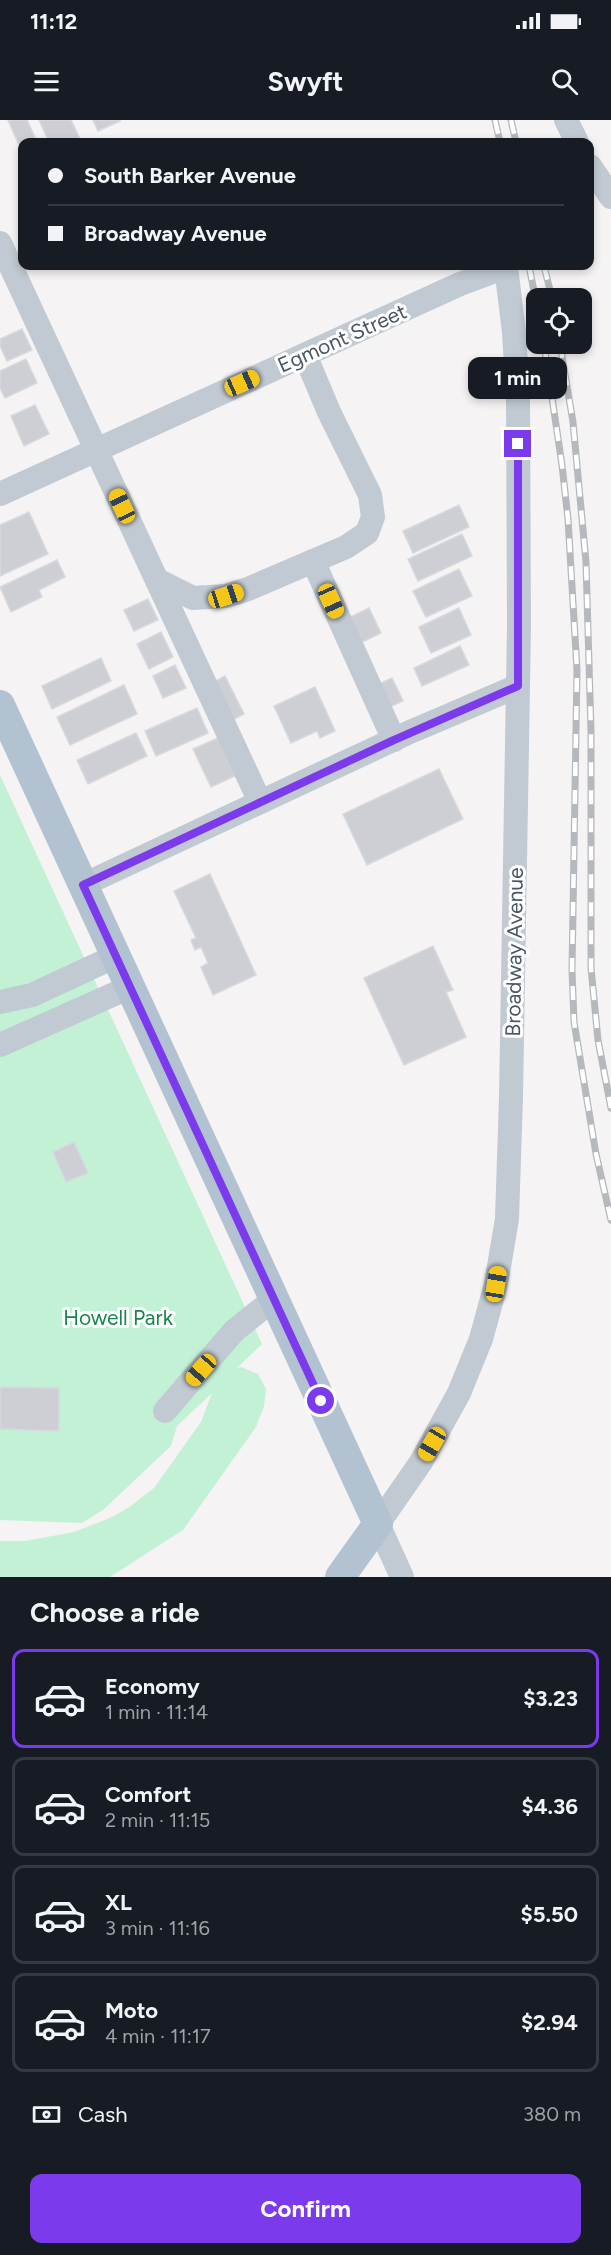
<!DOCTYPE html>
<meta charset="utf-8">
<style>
:root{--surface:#171b24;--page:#242831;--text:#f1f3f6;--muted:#9ea1a6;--line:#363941;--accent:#7c3aed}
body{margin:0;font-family:Figtree,sans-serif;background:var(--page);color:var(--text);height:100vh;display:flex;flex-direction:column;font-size:22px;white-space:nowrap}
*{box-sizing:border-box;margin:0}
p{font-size:20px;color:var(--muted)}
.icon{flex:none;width:33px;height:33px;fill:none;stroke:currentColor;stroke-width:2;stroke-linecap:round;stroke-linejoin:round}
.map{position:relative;height:1457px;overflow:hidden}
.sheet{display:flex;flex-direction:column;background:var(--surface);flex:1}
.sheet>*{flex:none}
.hud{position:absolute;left:18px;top:18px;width:576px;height:132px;border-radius:12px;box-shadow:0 3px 9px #0003;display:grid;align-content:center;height:132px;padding:0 30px;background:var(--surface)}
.fabs{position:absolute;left:526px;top:168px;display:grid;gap:12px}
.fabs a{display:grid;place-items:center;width:66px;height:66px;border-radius:12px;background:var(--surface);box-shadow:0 3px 9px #0003;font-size:30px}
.end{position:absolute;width:27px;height:27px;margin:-14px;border:8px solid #7c3aed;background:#fff;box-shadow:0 0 0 3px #fff}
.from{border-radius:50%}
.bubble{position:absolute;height:42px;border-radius:12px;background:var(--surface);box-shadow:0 3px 9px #0003;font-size:20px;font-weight:700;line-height:42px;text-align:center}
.car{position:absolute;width:18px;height:36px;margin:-18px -9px;border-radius:8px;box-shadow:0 0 4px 2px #0007;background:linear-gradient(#f5c518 24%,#345 0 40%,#f5c518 0 76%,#345 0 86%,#f5c518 0)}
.hud b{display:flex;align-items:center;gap:21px;height:57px;font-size:22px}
.hud b+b{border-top:2px solid var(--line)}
.hud i{width:15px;height:15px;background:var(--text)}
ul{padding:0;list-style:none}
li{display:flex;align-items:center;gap:18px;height:99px;margin:0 12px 9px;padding:0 18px;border:3px solid var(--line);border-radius:12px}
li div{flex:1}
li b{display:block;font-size:22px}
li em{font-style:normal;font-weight:700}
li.current{border-color:var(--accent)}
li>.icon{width:54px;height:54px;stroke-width:1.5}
h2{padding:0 30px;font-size:27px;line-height:72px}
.pay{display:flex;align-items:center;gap:15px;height:66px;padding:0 30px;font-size:22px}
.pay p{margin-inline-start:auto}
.action{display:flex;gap:12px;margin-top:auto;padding:12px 30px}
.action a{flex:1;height:69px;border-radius:12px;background:var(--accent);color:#fff;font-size:24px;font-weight:700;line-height:69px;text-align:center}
.status{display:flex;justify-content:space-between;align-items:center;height:42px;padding:0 30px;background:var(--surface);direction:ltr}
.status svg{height:16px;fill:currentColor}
header{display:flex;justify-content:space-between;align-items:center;height:78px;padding:0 30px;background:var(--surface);font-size:27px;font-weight:700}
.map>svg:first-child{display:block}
</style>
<div class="status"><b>11:12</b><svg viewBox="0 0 49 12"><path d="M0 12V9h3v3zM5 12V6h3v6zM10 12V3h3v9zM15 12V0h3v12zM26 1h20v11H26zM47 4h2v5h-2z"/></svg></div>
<header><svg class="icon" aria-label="menu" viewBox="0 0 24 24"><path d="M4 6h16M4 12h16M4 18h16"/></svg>Swyft<svg class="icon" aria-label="search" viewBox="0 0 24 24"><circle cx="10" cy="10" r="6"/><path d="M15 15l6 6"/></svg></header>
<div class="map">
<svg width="611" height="1457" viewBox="0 0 611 1457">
<rect width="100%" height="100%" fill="#f5f3f3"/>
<!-- green -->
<polygon fill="#c3f1d5" points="0,655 262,1224 237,1248 241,1247 258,1254 266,1269 264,1286 256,1307 183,1410 110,1457 0,1457 0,1421 25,1421 74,1412 110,1398 128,1388 154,1368 201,1302 212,1273 177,1306 171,1326 103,1390 82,1403 0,1400"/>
<!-- building -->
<g fill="#cdcfd5" stroke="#d7d9de" stroke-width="1.5">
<polygon points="8,0 27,0 37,22 22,22 22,32"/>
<polygon points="39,0 71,0 80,19 73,22 49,22"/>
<polygon points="93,0 120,0 120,1 98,11"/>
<polygon points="22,209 32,230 7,241 0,226 0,219"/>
<polygon points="26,239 37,263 5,278 0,268 0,251"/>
<polygon points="35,285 49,314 24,326 11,296"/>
<polygon points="459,385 469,407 413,433 403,411"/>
<polygon points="29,392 48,434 0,456 0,405"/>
<polygon points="462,414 472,436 418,461 408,439"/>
<polygon points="57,440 65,457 39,470 42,477 11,492 0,467"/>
<polygon points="459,449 472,476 426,497 413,471"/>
<polygon points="148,479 158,500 134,511 124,490"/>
<polygon points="369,488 381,513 356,525 344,500"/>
<polygon points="459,488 471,515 431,533 419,507"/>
<polygon points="161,512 173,537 149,549 137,524"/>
<polygon points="460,526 469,545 422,566 414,548"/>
<polygon points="101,538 111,561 52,589 42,566"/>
<polygon points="175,545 186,568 163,578 153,556"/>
<polygon points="225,556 244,594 227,603 208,565"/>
<polygon points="392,558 403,581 383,590 372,567"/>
<polygon points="124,565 137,594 70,625 57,597"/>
<polygon points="315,567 335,611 320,618 317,611 291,623 274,586"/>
<polygon points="197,588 208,613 156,636 145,611"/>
<polygon points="136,613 147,636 88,664 77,640"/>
<polygon points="218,618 235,656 211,667 193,629"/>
<polygon points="439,649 463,699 367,745 343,694"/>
<polygon points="210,754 256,855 213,875 201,847 208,843 201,827 195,830 191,820 196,818 174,771"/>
<polygon points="433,826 453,870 446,872 466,917 404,945 364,858"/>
<polygon points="74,1022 88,1053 66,1062 53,1032"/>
<polygon points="0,1267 59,1268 59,1311 0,1309"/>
</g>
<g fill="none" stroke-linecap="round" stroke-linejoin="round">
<!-- minor -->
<g stroke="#c1cad2" stroke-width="24">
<polyline points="566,0 577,22"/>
<polyline points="590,46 611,77"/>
<polyline points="0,123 260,682"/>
<polyline points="0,374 460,164 506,147 514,212 518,278 519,506 511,977 507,1099 496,1164 481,1219 459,1273 421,1342 378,1404 402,1457"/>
<polyline points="313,441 394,620"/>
<polyline points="157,460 193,478 226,476 248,469 346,427 367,413 373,397 370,375 329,292 305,235"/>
<polyline points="83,765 410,612 518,566"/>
<polyline points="0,882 32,875 116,836"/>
<polyline points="0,925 130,867"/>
<polyline points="165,1291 234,1211 274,1179"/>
</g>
<!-- major -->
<polyline stroke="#b3c2d1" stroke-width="30" points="0,585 378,1404 340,1457"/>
<defs>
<g id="rail">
<polyline points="495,0 500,22"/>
<polyline points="511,0 516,22"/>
<polyline points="529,146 537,186"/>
<polyline points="544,146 552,178"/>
<polyline points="544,224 562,345 568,399 577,550 572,850 574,902 596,1034 611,1100"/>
<polyline points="560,224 573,302 586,442 591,611 591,848 598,920 611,988"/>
</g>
</defs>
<!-- rail casing -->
<use href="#rail" stroke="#b5b8bd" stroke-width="7"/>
<!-- rail -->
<use href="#rail" stroke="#fff" stroke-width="4.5" stroke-dasharray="14" stroke-linecap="butt"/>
</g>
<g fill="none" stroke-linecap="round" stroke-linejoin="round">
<!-- route -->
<polyline stroke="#7c3aed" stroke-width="8" points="321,1281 83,765 394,620 518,566 518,324"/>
</g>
<g text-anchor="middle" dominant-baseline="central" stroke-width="6" stroke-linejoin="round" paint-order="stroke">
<!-- street labels -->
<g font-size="21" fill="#4a5661" stroke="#fff">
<text transform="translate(342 218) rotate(-24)">Egmont Street</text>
<text transform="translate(514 832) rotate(-89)">Broadway Avenue</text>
</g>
<!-- park labels -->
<g font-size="21" fill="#17864f" stroke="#fff">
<text x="118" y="1197">Howell Park</text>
</g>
</g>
</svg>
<div class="fabs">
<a><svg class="icon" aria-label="locate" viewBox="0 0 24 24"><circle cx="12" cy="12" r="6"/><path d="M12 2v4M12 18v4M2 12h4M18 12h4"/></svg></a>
</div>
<i class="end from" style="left:321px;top:1281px"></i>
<i class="end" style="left:518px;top:324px"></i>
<div class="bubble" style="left:468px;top:237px;width:99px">1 min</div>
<i class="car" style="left:242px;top:263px;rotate:66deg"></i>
<i class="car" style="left:122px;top:386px;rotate:335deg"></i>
<i class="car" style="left:226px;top:476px;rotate:72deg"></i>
<i class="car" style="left:331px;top:481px;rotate:156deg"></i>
<i class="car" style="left:496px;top:1164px;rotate:9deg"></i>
<i class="car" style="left:201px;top:1250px;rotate:221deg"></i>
<i class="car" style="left:432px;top:1324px;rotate:210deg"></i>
<div class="hud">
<b><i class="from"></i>South Barker Avenue</b>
<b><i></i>Broadway Avenue</b>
</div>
</div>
<section class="sheet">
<h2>Choose a ride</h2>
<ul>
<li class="current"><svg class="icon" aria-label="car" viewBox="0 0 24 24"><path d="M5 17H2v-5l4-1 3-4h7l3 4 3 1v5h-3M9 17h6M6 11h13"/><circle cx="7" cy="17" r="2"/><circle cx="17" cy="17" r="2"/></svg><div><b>Economy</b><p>1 min · 11:14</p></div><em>$3.23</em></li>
<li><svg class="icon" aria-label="car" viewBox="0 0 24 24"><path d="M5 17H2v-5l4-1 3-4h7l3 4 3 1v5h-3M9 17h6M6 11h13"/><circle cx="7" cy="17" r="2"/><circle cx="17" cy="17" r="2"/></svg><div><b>Comfort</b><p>2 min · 11:15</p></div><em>$4.36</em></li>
<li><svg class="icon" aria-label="car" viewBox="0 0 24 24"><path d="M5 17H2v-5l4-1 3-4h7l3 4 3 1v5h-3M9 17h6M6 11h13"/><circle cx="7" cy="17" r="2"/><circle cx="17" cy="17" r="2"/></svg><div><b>XL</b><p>3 min · 11:16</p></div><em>$5.50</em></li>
<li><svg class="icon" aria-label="car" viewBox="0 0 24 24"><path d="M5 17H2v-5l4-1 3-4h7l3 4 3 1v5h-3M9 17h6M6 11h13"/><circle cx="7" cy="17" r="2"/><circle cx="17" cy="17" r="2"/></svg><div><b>Moto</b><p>4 min · 11:17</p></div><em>$2.94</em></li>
</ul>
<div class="pay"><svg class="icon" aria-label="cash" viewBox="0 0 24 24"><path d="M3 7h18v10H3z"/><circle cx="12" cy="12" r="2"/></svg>Cash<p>380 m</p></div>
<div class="action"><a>Confirm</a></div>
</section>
